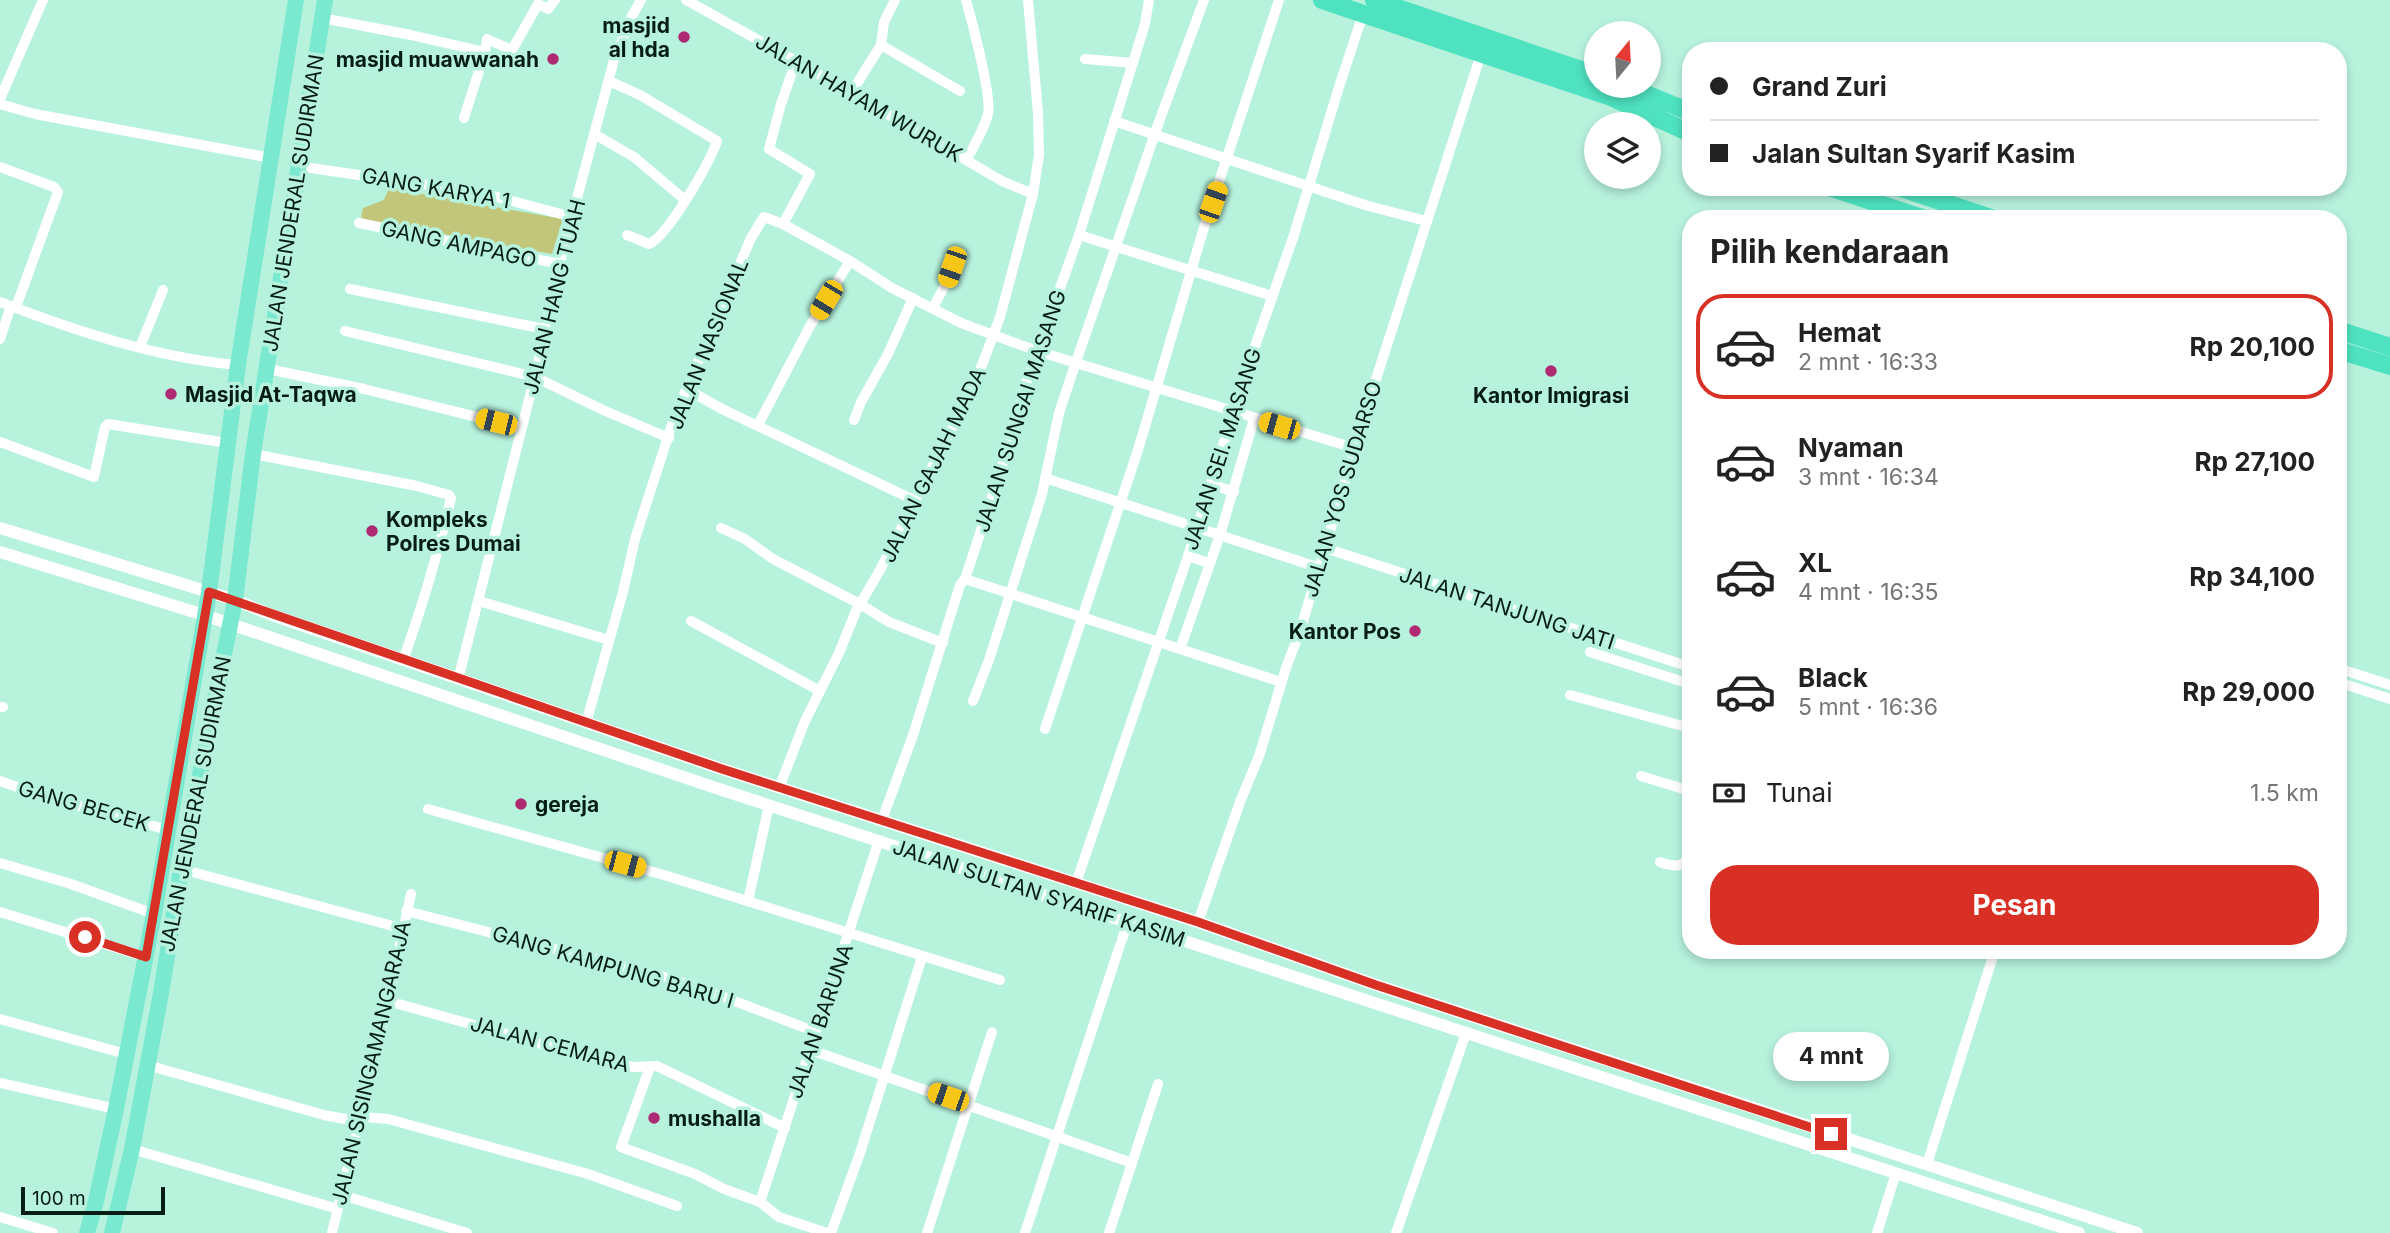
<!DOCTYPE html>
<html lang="id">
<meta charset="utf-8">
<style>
:root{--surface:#fff;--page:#f2f2f2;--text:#222;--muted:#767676;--line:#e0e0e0;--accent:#d93025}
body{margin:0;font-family:Inter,sans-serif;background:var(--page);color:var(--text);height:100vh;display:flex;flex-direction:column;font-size:26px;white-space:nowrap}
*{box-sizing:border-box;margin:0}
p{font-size:23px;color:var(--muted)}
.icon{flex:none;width:38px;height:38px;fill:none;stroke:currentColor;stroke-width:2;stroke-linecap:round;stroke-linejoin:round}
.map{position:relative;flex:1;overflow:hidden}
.panel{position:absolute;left:1682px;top:210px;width:665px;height:749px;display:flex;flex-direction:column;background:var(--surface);border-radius:28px;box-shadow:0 4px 10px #0003}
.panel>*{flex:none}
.hud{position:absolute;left:1682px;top:42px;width:665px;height:154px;border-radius:28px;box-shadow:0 4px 10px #0003;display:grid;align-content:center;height:154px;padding:0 28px;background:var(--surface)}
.needle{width:46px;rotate:18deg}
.controls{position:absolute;left:1584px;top:21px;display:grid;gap:14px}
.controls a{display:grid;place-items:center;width:77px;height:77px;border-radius:50%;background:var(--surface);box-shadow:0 4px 10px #0003;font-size:35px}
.scale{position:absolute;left:21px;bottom:18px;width:144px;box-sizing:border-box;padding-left:7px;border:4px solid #061d16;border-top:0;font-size:19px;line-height:24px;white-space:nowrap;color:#061d16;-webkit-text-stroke:5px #b7f2dd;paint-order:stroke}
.end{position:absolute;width:32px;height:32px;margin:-16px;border:9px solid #d93025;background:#fff;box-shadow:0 0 0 4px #fff}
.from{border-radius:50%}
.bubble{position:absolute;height:49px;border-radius:24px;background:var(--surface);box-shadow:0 4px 10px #0003;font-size:23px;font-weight:700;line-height:49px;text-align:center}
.car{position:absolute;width:21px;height:42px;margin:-21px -10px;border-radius:9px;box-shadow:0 0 5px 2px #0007;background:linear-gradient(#f5c518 24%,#345 0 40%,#f5c518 0 76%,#345 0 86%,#f5c518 0)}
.hud b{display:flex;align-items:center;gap:24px;height:66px;font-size:26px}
.hud b+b{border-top:2px solid var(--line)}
.hud i{width:18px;height:18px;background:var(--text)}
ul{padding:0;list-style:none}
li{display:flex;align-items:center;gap:21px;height:105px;margin:0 14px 10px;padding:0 14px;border:4px solid transparent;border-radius:28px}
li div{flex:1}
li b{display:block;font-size:26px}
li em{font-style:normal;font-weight:700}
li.on{border-color:var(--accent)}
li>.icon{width:63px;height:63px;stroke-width:1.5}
h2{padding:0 28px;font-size:32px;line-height:84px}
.pay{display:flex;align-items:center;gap:18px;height:77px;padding:0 28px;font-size:26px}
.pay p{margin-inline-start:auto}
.primary-button{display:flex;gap:14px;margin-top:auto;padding:14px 28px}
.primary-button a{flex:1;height:80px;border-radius:28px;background:var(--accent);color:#fff;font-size:28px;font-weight:700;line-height:80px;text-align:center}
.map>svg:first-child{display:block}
</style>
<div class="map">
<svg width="2390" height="1233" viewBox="0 0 2390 1233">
<rect width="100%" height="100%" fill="#b7f2dd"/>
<!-- green -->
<polygon fill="#c1c67a" points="389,188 563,219 552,254 366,220 361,217 363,208 384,200"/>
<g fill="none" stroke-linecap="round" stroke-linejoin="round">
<!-- minor -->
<g stroke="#fff" stroke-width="10">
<polyline points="686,0 796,61 1002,181 1033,194"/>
<path d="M 966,0 C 972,21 992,97 988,114 C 984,130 974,145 967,159"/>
<polyline points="322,18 411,35 485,52 487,39 512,50 538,4 548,9 555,0"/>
<polyline points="881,45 960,91"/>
<polyline points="1085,59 1133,63"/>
<path d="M 609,81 L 640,95 L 717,141 C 710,162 668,236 649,244 L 627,235"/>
<polyline points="851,93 881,45 884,22 895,0"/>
<polyline points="0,99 43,0"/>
<polyline points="0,104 35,114 271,158"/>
<polyline points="464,118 485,52"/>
<polyline points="1114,121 1365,205 1426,221"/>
<polyline points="596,135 634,157 685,200"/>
<polyline points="297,166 482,193 572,217"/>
<polyline points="0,167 54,187 58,192 16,307"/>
<polyline points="359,223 560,264"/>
<polyline points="783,224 810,174 769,149 781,104 796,61"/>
<polyline points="1079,235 1272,296"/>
<polyline points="350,289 544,329"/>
<path d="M 0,302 C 75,331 157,358 238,365"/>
<polyline points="933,308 947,281 957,254"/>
<polyline points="345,331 535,377 603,410 669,438"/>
<polyline points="0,339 11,306"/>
<polyline points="140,347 163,290"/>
<polyline points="268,369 364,389 521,428"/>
<polyline points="686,389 724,410 916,501"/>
<polyline points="854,420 861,402 888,354 913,298"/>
<polyline points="758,425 810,326 850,261"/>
<polyline points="0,442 94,477 105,427 108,424 227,443"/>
<path d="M 253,454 L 417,486 L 449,495 L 451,498 C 438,554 422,607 403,661"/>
<polyline points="1045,478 1317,567"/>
<polyline points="1211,484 1234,492"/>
<polyline points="721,528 745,539 773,559 860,604 889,622 943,643"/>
<polyline points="1325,548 1690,667"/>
<polyline points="1188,556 1209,563"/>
<polyline points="965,579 1281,682"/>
<polyline points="479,601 609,640"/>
<polyline points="691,621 820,691"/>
<polyline points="1180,649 1220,535 1254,419"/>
<polyline points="1590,652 1690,684"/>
<polyline points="2338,668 2390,685"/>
<polyline points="458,680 537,368 554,284 614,60 632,16 641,0"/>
<polyline points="2338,682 2390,699"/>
<polyline points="1570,695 1690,728"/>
<polyline points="973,701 989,660 1042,494 1059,413 1076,362 1160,119 1204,0"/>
<polyline points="0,707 3,707"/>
<polyline points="586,723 623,592 635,539 674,418 751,238 764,217 783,224 850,261 892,288 961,323 1037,351 1354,448"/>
<polyline points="1045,729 1138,450 1205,224 1279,0"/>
<polyline points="1641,776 1690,791"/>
<polyline points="0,781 43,796 168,830"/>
<polyline points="779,788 805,721 839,653 856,611 880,570 976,381 1000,317 1033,194 1039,155 1038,113 1028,0"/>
<polyline points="428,809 664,875 1000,980"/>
<polyline points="882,820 913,735 960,585 965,579 1007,451 1017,418 1021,397 1079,235 1145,24 1149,0"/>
<path d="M 1660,862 C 1674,867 1685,869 1690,852"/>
<polyline points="0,863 71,884 154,914"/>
<polyline points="181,869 404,929"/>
<polyline points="1076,883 1188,556 1247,369 1294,235 1339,87 1363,14"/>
<polyline points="748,901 769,805"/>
<polyline points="406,911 664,977 708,991 816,1032"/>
<polyline points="0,912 146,957"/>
<polyline points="1198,922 1240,802 1259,756 1286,668 1300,631 1368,404 1481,54"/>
<polyline points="1122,940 1127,923"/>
<polyline points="388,1001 588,1057 633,1067 657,1066 785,1128"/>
<polyline points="0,1019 126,1054"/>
<polyline points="811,1050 1132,1163"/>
<polyline points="147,1065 324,1115 345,1119 364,1117 388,1119 588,1174 677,1206"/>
<polyline points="650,1067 621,1147 695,1174 724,1189 760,1202 779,1217 827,1233"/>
<polyline points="0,1083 116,1109"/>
<polyline points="132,1149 338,1209"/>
<polyline points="1927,1164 1995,950"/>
<polyline points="342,1195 467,1233"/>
<polyline points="760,1202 879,840"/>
<polyline points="0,1217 53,1233"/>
<polyline points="332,1233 388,1001 411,894"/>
<polyline points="831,1233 860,1153 922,957"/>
<polyline points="927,1233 992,1032"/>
<polyline points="1025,1233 1120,945"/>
<polyline points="1109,1233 1158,1084"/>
<polyline points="1396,1233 1466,1033"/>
<polyline points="1877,1233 1896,1173"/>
</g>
<!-- tertiary -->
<g stroke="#fff" stroke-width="12">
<polyline points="0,528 235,600 272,615 722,769 1198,922 1376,985 2137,1233"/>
<polyline points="0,552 204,615 716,788 2079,1233"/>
</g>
<!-- primary -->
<g stroke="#7ae9d0" stroke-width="16">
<polyline points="87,1233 96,1201 116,1109 154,914 209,592 238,365 296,0"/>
<polyline points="112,1233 132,1149 161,993 181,869 235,600 253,454 325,0"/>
</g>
<!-- trunk -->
<g stroke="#4ee2c0" stroke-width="18">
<polyline points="1322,0 1611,97 1690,133"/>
<polyline points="1374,0 1596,75"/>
<polyline points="1626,86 1690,112"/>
<polyline points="1829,187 1925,219"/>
<polyline points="1898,187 1994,219"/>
<polyline points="2338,330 2390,347"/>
<polyline points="2338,350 2390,366"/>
</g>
</g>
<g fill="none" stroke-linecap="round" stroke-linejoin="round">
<!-- route -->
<polyline stroke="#d93025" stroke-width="9" points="85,937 146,957 209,592 722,769 1198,922 1376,985 1831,1134"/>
</g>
<!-- markers -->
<g fill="#ae2a73" stroke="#b7f2dd" stroke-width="2.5">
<circle cx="684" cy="37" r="7"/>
<circle cx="553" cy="59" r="7"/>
<circle cx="1551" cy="371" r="7"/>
<circle cx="171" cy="394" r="7"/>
<circle cx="372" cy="531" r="7"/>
<circle cx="1415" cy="631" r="7"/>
<circle cx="521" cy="804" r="7"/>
<circle cx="654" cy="1118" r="7"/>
</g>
<g text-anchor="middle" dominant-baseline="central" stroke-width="7" stroke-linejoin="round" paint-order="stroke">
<!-- poi labels -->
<g font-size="21" font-weight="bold" fill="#061d16" stroke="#b7f2dd" text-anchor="start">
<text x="670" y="25" text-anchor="end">masjid<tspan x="670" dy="24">al hda</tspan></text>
<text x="539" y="59" text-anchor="end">masjid muawwanah</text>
<text x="185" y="394">Masjid At-Taqwa</text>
<text x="1551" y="395" text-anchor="middle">Kantor Imigrasi</text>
<text x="386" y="519">Kompleks<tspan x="386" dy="24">Polres Dumai</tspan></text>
<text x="1401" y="631" text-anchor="end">Kantor Pos</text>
<text x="535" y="804">gereja</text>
<text x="668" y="1118">mushalla</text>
</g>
<!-- street labels -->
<g font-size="21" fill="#061d16" stroke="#b7f2dd">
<text transform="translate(859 98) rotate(30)">JALAN HAYAM WURUK</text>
<text transform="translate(436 188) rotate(10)">GANG KARYA 1</text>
<text transform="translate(293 203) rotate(-81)">JALAN JENDERAL SUDIRMAN</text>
<text transform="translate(459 244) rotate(12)">GANG AMPAGO</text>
<text transform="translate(554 297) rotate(-76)">JALAN HANG TUAH</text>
<text transform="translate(708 344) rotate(-68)">JALAN NASIONAL</text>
<text transform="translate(1020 411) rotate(-72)">JALAN SUNGAI MASANG</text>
<text transform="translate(1222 449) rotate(-72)">JALAN SEI. MASANG</text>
<text transform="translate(933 465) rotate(-64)">JALAN GAJAH MADA</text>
<text transform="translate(1342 489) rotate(-73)">JALAN YOS SUDARSO</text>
<text transform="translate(1507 608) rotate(18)">JALAN TANJUNG JATI</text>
<text transform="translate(195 804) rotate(-79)">JALAN JENDERAL SUDIRMAN</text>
<text transform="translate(84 806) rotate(16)">GANG BECEK</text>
<text transform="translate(1039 893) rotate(18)">JALAN SULTAN SYARIF KASIM</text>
<text transform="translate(613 967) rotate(16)">GANG KAMPUNG BARU I</text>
<text transform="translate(820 1021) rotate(-71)">JALAN BARUNA</text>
<text transform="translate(550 1044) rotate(15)">JALAN CEMARA</text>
<text transform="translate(371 1063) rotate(-77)">JALAN SISINGAMANGARAJA</text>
</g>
</g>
</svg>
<div class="controls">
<a><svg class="needle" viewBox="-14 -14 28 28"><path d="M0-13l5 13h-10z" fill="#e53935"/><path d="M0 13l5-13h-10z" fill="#767676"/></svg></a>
<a><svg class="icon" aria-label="layers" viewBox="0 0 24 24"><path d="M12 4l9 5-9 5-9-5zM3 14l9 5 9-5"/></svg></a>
</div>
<div class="scale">100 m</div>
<i class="end from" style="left:85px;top:937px"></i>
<i class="end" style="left:1831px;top:1134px"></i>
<div class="bubble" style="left:1773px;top:1032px;width:116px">4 mnt</div>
<i class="car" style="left:1213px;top:202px;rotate:19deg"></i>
<i class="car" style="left:952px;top:267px;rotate:199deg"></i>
<i class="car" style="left:826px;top:300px;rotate:211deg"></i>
<i class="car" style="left:496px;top:422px;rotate:284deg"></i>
<i class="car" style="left:1279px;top:426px;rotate:286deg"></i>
<i class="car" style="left:625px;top:864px;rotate:105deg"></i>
<i class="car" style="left:948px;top:1097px;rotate:289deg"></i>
<div class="hud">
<b><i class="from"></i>Grand Zuri</b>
<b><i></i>Jalan Sultan Syarif Kasim</b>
</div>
<section class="panel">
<h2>Pilih kendaraan</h2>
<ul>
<li class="on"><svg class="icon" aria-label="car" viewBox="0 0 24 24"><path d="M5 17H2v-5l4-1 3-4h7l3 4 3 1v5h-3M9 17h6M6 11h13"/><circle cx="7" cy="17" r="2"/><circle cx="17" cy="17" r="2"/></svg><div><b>Hemat</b><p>2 mnt · 16:33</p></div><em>Rp 20,100</em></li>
<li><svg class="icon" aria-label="car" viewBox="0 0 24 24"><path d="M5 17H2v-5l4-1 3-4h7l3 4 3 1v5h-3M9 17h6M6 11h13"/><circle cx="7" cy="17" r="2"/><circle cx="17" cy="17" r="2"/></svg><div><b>Nyaman</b><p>3 mnt · 16:34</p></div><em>Rp 27,100</em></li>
<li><svg class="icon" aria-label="car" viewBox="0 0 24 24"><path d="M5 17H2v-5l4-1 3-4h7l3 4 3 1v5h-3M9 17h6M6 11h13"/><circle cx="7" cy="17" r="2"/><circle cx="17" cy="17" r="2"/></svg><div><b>XL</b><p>4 mnt · 16:35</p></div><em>Rp 34,100</em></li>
<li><svg class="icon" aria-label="car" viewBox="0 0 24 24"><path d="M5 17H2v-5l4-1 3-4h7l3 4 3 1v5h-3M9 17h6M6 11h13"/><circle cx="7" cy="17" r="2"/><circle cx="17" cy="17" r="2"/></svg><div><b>Black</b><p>5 mnt · 16:36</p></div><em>Rp 29,000</em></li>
</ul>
<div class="pay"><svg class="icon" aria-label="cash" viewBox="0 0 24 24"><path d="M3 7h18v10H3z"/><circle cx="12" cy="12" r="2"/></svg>Tunai<p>1.5 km</p></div>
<div class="primary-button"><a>Pesan</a></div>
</section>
</div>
